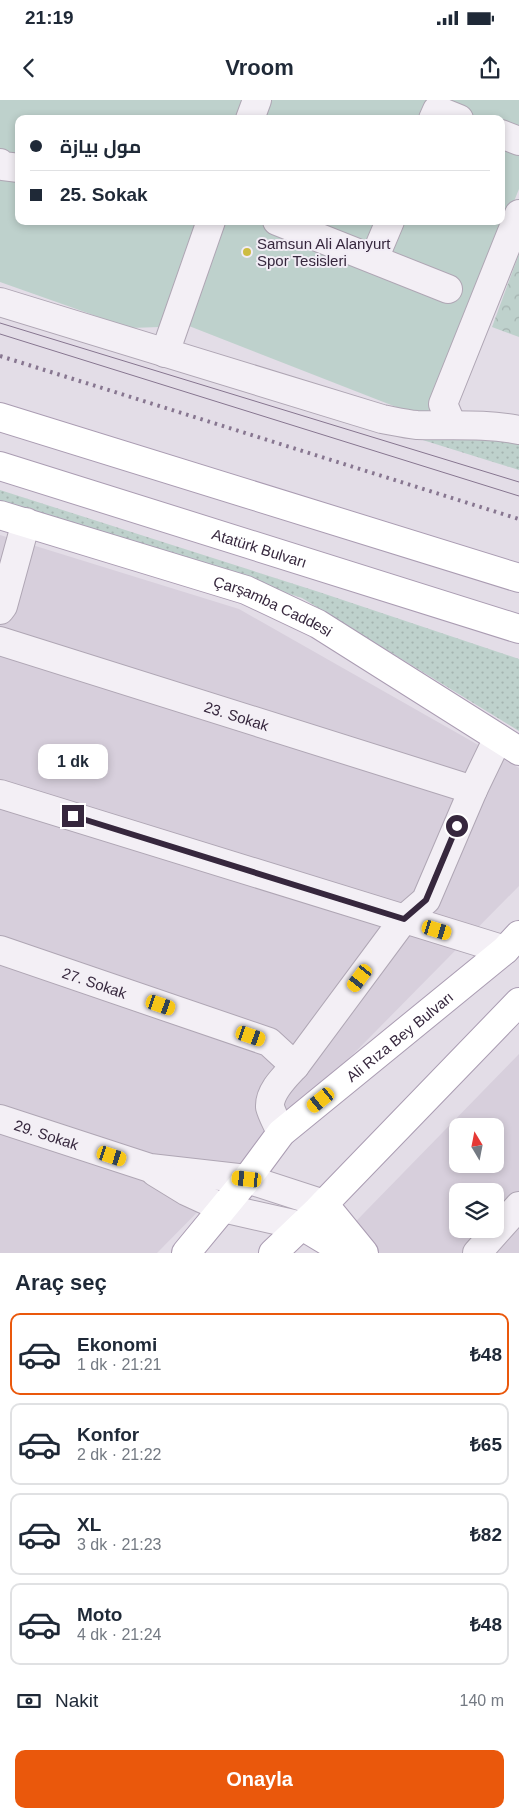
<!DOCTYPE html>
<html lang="tr">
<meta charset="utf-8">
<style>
:root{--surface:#fff;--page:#f2f2f3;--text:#1f2937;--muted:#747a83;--line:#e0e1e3;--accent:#ea580c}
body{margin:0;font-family:Arial,Cairo,sans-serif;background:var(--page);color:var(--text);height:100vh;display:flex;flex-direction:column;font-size:19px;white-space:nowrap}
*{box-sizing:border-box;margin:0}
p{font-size:16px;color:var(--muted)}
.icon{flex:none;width:28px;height:28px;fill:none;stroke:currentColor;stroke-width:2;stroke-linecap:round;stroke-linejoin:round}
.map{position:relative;height:1153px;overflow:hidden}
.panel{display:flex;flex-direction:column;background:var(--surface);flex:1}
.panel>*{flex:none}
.top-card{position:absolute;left:15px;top:15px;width:490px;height:110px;border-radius:10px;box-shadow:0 2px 8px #0003;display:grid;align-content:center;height:110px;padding:0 15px;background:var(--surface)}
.needle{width:32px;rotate:350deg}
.controls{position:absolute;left:449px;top:1018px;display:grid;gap:10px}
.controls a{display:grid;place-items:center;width:55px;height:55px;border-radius:10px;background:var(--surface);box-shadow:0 2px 8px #0003;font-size:25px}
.end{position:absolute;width:22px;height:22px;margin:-11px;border:6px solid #36273d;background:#fff;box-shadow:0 0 0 2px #fff}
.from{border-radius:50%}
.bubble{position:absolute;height:35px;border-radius:10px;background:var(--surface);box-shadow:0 2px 8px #0003;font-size:16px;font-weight:700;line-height:35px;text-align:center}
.car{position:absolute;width:15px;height:30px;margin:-15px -8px;border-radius:6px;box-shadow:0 0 4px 1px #0007;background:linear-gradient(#f5c518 24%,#345 0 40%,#f5c518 0 76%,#345 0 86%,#f5c518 0)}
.top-card b{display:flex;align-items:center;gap:18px;height:48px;font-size:19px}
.top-card b+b{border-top:1px solid var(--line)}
.top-card i{width:12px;height:12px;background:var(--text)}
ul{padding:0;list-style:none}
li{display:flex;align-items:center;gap:15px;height:82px;margin:0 10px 8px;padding:0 5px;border:2px solid var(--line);border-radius:10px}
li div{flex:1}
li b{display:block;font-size:19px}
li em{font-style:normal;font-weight:700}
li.current{border-color:var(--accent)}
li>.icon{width:45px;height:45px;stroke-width:1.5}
h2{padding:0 15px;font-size:22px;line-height:60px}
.pay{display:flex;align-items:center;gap:12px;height:55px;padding:0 15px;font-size:19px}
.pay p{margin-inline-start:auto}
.cta{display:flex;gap:10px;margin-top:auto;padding:10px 15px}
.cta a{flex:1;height:58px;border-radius:10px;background:var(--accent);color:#fff;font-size:20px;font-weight:700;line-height:58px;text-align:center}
.status{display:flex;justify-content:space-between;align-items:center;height:35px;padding:0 25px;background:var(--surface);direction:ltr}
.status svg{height:14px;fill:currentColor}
header{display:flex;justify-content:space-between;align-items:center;height:65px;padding:0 15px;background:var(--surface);font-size:22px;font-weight:700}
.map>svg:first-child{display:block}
</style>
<div class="status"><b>21:19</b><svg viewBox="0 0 49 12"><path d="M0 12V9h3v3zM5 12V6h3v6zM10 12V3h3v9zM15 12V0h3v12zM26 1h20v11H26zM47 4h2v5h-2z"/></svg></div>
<header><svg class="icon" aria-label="back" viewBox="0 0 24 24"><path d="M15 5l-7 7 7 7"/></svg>Vroom<svg class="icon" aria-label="share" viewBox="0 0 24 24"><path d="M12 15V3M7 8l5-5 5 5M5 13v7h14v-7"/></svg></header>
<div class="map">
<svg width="519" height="1153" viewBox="0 0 519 1153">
<defs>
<pattern id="grass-dots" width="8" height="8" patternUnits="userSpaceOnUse" patternTransform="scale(1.25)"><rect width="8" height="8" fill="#bed1cc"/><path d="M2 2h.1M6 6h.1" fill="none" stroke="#a4b3b0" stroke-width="1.8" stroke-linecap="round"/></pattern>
<pattern id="forest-crowns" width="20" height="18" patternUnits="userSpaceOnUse" patternTransform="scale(1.25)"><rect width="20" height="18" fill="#bed1cc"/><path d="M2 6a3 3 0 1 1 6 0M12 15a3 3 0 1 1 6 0" fill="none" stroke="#a4b3b0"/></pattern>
</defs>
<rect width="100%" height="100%" fill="#e3dde7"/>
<!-- built -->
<g fill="#d7cfdc" fill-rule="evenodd">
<polygon points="0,435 239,509 519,668 519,786 157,1153 0,1153"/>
<path d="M 519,954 L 519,1153 L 325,1153 ZM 458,1026 L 495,1026 L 495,1064 L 458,1064 ZM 458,1091 L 495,1091 L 495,1129 L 458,1129 Z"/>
</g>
<!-- grass -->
<g fill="url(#grass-dots)">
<polygon points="397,332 519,341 519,370"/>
<polygon points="0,390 319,492 519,559 519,631 302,498 0,402"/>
</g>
<!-- forest -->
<polygon fill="url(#forest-crowns)" points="519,154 519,237 492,227"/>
<!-- garden -->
<path fill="#bed1cc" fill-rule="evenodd" d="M 0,0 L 519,0 L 519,89 L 428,312 L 409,312 L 189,226 L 130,228 L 0,182 ZM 19,19 L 501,19 L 501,121 L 19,121 Z"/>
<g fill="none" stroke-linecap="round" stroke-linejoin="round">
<defs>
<g id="minor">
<polyline points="250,19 257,0"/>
<polyline points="433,19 437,10 459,19"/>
<polyline points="501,34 519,41"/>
<polyline points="0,63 3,66 19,68"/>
<polyline points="277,121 448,189"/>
<polyline points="374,159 390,121"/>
<path d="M 0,202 L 382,319 C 393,321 405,324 417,325 C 452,326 484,323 519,330"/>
<polyline points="165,253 211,121"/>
<polyline points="452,325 443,304 519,114"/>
<polyline points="0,510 3,506 26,422"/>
<path id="s1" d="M 0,541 L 473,690"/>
<polyline points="0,694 505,850"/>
<path id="s2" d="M 0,850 L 269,942 L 295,966"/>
<path id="s3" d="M 0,1019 L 150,1068 L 247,1079 L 324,1104"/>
<path d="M 281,1033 C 278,1025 272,1015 270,1007 C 269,991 286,976 295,966 L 404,819 L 426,800 L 473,690 L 498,638"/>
<polyline points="155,1072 186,1091 223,1108 302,1126"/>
<polyline points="477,1153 519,1106"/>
</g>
<g id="major">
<polyline points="0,317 519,478"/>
<path id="s4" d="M 0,366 L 519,529"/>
<path id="s5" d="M 0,415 L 246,490 L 318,524 L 519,651"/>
<polyline points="324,1104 364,1153"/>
<polyline points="302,1126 347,1153"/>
<path id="s6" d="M 186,1153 L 247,1079 L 281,1033 L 505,850 L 519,835"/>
<polyline points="273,1153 318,1110 519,902"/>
</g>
</defs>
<!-- minor casing -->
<use href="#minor" stroke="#afa6b4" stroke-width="30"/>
<!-- major casing -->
<use href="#major" stroke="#aa9cb2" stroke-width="30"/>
<!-- minor -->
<use href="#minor" stroke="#f3eff5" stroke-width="28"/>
<!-- major -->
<use href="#major" stroke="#fff" stroke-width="28"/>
<!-- tram -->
<g stroke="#877690" stroke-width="1">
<polyline points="0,223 519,382"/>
<polyline points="0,234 519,396"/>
</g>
<!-- rail -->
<polyline stroke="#877690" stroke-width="4" stroke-dasharray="2.5 5" stroke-linecap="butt" points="0,256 519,419"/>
</g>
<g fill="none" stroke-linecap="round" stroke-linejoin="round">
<!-- route -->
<polyline stroke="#36273d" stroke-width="6" points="73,716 404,819 426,800 457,726"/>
</g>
<!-- markers -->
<circle fill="#cdbc41" stroke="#f1ecf5" stroke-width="2" cx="247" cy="152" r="5"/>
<g text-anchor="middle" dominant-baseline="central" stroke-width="4" stroke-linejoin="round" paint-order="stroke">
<!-- poi labels -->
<g font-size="15" fill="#36273d" stroke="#f1ecf5" text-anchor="start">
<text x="257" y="143">Samsun Ali Alanyurt<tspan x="257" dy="17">Spor Tesisleri</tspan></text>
</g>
<!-- street labels -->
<g font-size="15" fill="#36273d" stroke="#f1ecf5">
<text stroke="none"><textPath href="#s4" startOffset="272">Atatürk Bulvarı</textPath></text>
<text stroke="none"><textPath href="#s5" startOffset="288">Çarşamba Caddesi</textPath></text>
<text stroke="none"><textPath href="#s1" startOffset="248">23. Sokak</textPath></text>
<text stroke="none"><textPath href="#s2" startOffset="100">27. Sokak</textPath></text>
<text stroke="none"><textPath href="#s6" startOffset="306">Ali Rıza Bey Bulvarı</textPath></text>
<text stroke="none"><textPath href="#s3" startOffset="49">29. Sokak</textPath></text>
</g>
</g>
</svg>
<div class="controls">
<a><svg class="needle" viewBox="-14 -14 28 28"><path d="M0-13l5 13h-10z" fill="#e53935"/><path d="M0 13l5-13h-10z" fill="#747a83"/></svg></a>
<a><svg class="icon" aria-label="layers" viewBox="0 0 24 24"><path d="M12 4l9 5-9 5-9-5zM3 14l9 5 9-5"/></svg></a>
</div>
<i class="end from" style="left:457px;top:726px"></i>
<i class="end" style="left:73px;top:716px"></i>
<div class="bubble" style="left:38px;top:644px;width:70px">1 dk</div>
<i class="car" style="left:437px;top:830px;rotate:107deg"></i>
<i class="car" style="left:360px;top:878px;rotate:217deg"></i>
<i class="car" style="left:161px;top:905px;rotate:109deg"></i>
<i class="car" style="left:251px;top:936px;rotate:109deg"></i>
<i class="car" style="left:321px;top:1000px;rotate:231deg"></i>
<i class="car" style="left:112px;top:1056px;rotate:108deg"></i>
<i class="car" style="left:247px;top:1079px;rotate:276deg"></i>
<div class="top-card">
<b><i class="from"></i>مول بيازة</b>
<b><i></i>25. Sokak</b>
</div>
</div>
<section class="panel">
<h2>Araç seç</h2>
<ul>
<li class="current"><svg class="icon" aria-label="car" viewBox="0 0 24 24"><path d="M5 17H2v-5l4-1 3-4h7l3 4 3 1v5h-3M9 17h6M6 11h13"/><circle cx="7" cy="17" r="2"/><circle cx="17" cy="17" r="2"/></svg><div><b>Ekonomi</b><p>1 dk · 21:21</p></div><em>₺48</em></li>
<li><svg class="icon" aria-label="car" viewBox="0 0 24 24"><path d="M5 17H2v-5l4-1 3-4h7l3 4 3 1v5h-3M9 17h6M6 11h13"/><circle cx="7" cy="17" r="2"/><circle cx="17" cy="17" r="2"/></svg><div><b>Konfor</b><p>2 dk · 21:22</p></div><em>₺65</em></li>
<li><svg class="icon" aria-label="car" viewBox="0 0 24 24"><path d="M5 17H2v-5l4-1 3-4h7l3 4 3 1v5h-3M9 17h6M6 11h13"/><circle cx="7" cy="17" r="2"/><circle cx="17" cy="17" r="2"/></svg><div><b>XL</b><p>3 dk · 21:23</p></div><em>₺82</em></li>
<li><svg class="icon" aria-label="car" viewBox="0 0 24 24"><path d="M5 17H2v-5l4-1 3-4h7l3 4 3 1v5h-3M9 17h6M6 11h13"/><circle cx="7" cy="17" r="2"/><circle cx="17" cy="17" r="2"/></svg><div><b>Moto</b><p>4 dk · 21:24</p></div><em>₺48</em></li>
</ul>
<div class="pay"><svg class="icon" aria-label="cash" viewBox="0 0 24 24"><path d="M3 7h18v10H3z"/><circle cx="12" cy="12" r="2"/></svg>Nakit<p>140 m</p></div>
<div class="cta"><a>Onayla</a></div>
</section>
